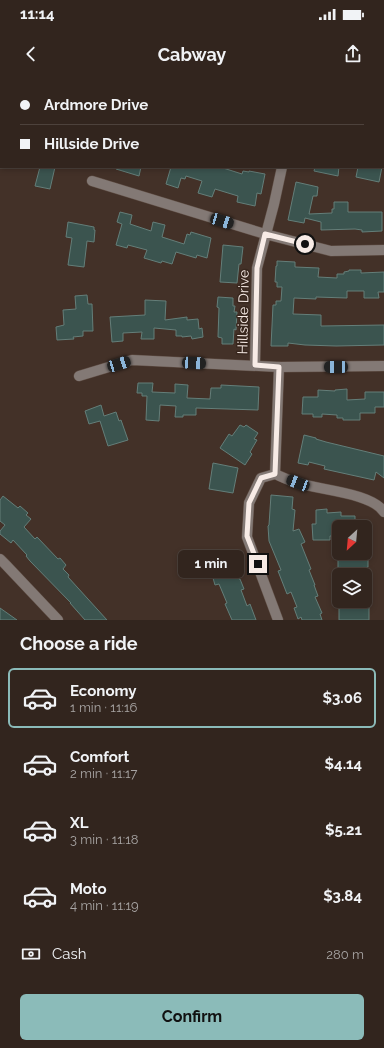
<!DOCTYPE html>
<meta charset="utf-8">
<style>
:root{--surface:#32251e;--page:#3d312b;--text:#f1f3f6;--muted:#a8a5a4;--line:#4d423c;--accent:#8bbbb9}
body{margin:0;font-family:Raleway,sans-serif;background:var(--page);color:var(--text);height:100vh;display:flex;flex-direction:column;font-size:15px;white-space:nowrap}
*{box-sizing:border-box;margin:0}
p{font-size:13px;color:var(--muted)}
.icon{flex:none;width:22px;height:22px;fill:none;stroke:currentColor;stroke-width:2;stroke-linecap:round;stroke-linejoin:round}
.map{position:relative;height:540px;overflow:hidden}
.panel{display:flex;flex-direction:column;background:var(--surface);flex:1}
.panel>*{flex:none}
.banner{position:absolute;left:0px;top:0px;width:384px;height:88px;box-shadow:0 2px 6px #0003,0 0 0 1px var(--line);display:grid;align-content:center;height:88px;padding:0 20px;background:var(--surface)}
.needle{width:26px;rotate:206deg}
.controls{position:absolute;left:332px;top:440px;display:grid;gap:8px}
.controls a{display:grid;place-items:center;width:40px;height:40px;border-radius:6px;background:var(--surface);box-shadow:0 2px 6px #0003,0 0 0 1px var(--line);font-size:20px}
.end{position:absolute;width:18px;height:18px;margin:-9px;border:5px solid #f7ebe6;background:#111;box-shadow:0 0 0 2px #111}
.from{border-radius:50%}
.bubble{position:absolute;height:28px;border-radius:6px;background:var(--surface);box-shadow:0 2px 6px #0003,0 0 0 1px var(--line);font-size:13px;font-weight:700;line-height:28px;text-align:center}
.car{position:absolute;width:12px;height:24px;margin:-12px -6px;border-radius:5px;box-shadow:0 0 3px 1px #0007;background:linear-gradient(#222 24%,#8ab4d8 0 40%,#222 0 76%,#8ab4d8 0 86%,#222 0)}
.banner b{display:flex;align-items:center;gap:14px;height:38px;font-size:15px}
.banner b+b{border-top:1px solid var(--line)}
.banner i{width:10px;height:10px;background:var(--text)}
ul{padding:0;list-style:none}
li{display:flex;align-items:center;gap:12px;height:60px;margin:0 8px 6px;padding:0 12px;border:2px solid transparent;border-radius:6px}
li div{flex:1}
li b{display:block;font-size:15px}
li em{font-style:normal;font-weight:700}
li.active{border-color:var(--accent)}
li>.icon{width:36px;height:36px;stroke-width:1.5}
h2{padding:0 20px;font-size:18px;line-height:48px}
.pay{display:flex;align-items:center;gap:10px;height:44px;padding:0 20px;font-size:15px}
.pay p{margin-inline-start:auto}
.primary-button{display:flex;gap:8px;margin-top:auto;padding:8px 20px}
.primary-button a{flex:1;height:46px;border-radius:6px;background:var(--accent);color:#111;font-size:16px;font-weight:700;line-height:46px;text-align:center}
.status{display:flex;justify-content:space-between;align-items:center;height:28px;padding:0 20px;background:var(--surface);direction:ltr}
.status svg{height:11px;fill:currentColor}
header{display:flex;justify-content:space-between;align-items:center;height:52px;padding:0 20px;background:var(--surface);font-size:18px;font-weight:700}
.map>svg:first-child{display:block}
</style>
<div class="status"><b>11:14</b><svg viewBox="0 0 49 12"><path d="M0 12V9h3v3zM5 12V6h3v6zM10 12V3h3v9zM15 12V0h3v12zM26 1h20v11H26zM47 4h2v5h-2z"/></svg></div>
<header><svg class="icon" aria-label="back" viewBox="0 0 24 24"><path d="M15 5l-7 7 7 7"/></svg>Cabway<svg class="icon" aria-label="share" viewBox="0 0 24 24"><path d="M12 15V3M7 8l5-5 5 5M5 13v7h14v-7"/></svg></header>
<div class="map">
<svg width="384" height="540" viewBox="0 0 384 540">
<rect width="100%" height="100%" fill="#433128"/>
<!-- building -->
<g fill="#3b544f" stroke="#647e79">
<polygon points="40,87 55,87 50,109 35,106"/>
<polygon points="116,87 141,87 139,96 116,89"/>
<polygon points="171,87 220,87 242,94 243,91 249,92 249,91 265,94 261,114 257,113 255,126 237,122 238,116 215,109 212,117 198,113 202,101 186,96 185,99 181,98 178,108 166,104"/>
<polygon points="315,87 339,87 338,96 314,91"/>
<polygon points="358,87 382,87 379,102 356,97"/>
<polygon points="296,102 318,107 317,116 313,116 309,134 332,133 332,129 334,129 334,122 348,122 348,132 382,132 382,151 362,152 362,150 355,149 321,150 321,142 305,138 304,143 288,140"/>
<polygon points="120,132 132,135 130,144 151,151 153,142 165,145 162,157 184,164 187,154 190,155 191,152 211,158 207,178 197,175 196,178 176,172 172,184 162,181 161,183 144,178 147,170 128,165 127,168 116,165 122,144 117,142"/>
<polygon points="68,142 94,147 94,150 95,150 94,162 87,161 84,187 68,185 72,158 66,157"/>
<polygon points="223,165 243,167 241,184 239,184 237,203 220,202"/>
<polygon points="277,181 295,182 295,187 319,188 318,197 337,198 337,194 344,194 344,192 349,191 349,190 361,190 361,193 384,192 384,212 378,212 379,218 364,218 364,211 347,211 347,218 316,217 316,219 294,218 293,234 321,235 321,246 384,245 384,265 336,266 305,265 288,263 288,266 271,266 273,225 276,225 276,221 281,221 282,207 277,207 277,202 275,202 276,186 277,186"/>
<polygon points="87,215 88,224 92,224 93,251 83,251 83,256 73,257 74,259 57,260 56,247 64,245 63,230 76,229 75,216"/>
<polygon points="218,217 233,218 233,226 235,226 234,232 237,232 236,250 234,249 233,264 222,264 222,258 218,257 219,228 217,227"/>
<polygon points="145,220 166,221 165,240 187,237 187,240 198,239 199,249 202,248 203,257 192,259 191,256 182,257 182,256 176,256 176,250 154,248 154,259 141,259 142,252 123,253 123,261 112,262 110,237 145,235"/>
<polygon points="138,303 153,303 152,312 175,313 175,304 188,305 187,318 210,319 211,308 221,308 221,305 259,307 258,330 196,328 196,335 183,335 183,337 175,337 176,326 160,325 159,341 146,340 147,316 142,316 142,313 137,313"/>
<polygon points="347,309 347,320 365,319 365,312 384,312 384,327 375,327 375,333 360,333 360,340 343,340 343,338 337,338 337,335 322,334 322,337 313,337 313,334 302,334 303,317 318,317 318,310 335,311 335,310"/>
<polygon points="101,325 104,336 116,332 119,341 121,340 128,360 108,366 100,341 89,344 85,331"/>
<polygon points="240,345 244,347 246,345 258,353 254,359 257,360 250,372 252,374 245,385 220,368 229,354 232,356"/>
<polygon points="304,355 316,358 316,359 326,362 384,376 384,398 376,392 374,400 324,389 325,386 309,382 308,385 298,383"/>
<polygon points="213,383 238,388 233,413 209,409"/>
<polygon points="271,415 293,417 292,429 295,430 293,451 299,449 305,462 301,464 311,489 309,490 315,505 314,505 318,516 315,517 322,533 320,534 322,540 302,540 301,537 298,539 294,528 297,527 291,512 287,514 278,491 281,490 269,461 268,446 269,445"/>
<polygon points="3,416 18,428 20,426 28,433 26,435 31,439 24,447 35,459 37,457 58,479 60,478 66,485 63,489 69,495 68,497 107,540 85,540 70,523 71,523 30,481 26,476 27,475 13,460 11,463 0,454 0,451 5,445 0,441 0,420"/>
<polygon points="327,429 327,433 341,432 341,436 355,436 355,447 339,447 339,456 330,456 330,460 313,460 312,444 316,444 316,430"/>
<polygon points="230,472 239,499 240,499 244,509 241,510 247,526 250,524 256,540 232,540 225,524 227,523 219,504 215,505 211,491 213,491 210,479"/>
<polygon points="354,473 368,473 368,487 365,488 365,495 342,495 342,491 338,491 338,477 354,477"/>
<rect x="339" y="521" width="30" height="19"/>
<polygon points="0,528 17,540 0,540"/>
</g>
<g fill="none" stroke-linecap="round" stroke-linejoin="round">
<defs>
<g id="minor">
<polyline points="222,0 223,1"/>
<polyline points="383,49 384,49"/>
<polyline points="92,101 265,154 331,171 384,170"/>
<polyline points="255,285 257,188 274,124 282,87"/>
<polyline points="79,296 132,280 279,287 384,286"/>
<path d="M 275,394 C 282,397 290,401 298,403 C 320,410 372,413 384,432"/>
<polyline points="0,479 6,485 58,540"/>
<polyline points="278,540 247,457 249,423 261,398 275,394 279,287"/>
</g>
</defs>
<!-- minor casing -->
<use href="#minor" stroke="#604f46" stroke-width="11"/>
<!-- minor -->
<use href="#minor" stroke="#837975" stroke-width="10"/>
</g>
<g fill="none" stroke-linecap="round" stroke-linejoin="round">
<!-- route -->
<polyline stroke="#f7ebe6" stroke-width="5" points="258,484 247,456 249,423 261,398 275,394 279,287 255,285 257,188 265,154 305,164"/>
</g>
<g text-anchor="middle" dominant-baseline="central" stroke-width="3" stroke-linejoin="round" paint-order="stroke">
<!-- street labels -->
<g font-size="14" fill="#f7ebe6" stroke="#38271e">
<text transform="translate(243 232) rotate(-89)">Hillside Drive</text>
</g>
</g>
</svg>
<div class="controls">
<a><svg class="needle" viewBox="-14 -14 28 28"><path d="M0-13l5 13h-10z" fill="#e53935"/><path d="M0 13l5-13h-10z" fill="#a8a5a4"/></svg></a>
<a><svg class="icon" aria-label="layers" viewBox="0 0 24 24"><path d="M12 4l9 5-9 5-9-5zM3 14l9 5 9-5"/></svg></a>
</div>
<i class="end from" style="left:305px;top:164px"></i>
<i class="end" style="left:258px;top:484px"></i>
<div class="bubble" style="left:178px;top:470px;width:66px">1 min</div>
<i class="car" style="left:222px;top:141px;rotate:107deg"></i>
<i class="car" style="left:194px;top:283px;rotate:93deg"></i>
<i class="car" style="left:119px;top:284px;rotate:73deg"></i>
<i class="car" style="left:336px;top:287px;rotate:270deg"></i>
<i class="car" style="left:298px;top:403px;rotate:291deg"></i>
<div class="banner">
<b><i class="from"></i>Ardmore Drive</b>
<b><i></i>Hillside Drive</b>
</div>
</div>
<section class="panel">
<h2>Choose a ride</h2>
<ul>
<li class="active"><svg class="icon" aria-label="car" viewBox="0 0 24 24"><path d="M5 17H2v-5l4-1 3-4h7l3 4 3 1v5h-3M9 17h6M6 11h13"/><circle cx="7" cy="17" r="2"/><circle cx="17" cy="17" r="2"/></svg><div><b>Economy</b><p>1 min · 11:16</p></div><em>$3.06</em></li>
<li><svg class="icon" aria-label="car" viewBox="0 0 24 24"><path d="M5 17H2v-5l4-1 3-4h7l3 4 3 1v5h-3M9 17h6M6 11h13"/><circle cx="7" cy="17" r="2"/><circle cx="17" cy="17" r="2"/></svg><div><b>Comfort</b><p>2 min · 11:17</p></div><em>$4.14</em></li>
<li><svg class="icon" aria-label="car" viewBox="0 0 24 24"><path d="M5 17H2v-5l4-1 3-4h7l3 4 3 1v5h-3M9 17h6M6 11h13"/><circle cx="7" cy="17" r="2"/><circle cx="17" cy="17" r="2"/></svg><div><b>XL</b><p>3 min · 11:18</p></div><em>$5.21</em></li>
<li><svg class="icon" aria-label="car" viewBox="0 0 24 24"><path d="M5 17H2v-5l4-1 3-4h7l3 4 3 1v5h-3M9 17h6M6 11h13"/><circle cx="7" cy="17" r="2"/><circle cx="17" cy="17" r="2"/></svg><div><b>Moto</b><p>4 min · 11:19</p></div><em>$3.84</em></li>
</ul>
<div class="pay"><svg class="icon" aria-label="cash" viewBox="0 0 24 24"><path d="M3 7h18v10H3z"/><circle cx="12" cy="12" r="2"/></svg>Cash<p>280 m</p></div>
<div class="primary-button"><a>Confirm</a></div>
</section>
